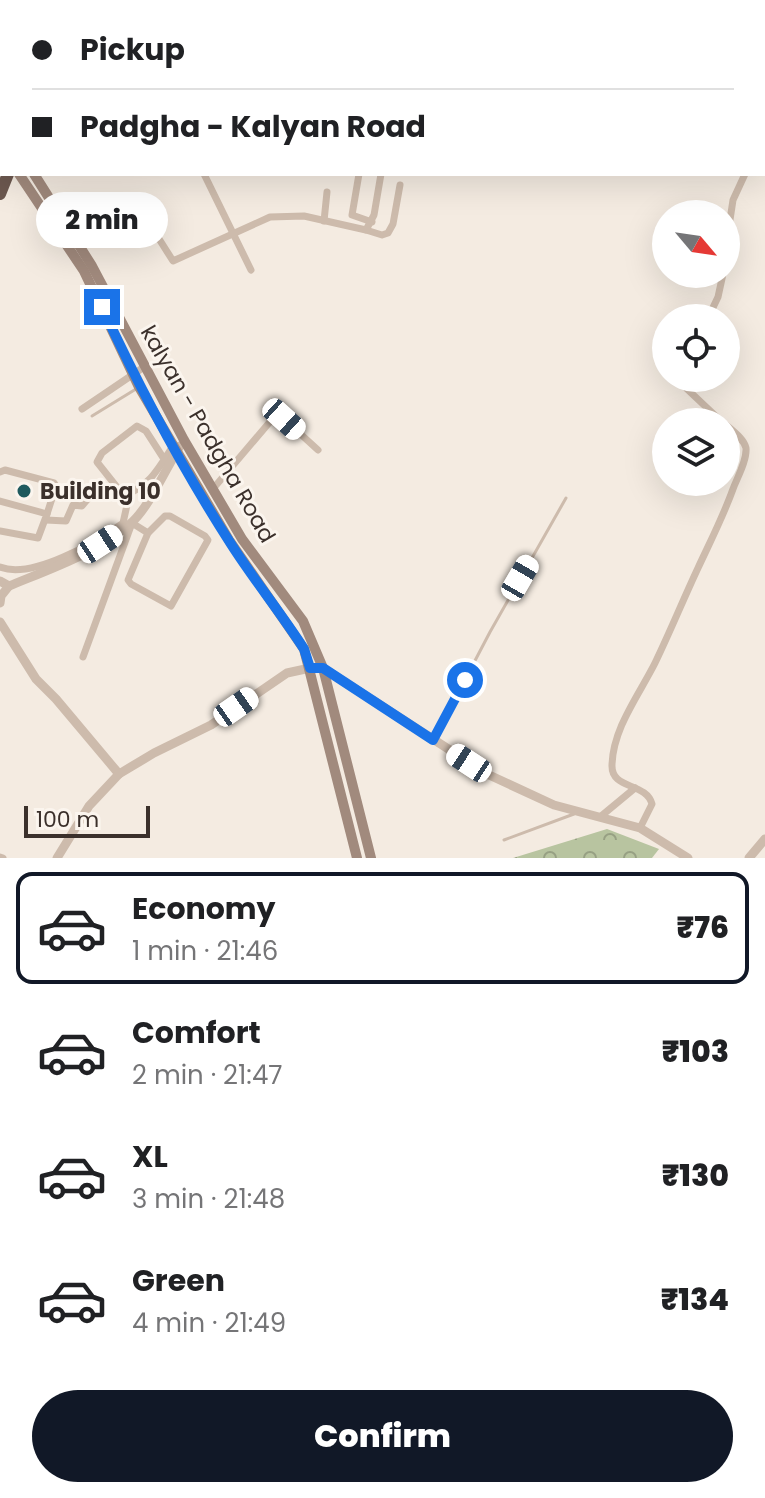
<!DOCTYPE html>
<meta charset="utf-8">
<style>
:root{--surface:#fff;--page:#f6f6f6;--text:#202124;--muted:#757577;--line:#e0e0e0;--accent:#111827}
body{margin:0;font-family:Poppins,sans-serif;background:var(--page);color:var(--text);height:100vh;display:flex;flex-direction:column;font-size:30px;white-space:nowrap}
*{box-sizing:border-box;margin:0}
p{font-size:26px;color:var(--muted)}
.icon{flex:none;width:44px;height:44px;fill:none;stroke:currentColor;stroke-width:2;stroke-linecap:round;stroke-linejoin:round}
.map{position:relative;height:858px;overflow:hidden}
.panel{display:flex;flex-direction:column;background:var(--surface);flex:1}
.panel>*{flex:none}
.top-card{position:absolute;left:0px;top:0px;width:766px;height:176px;box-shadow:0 8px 32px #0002;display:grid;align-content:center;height:176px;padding:0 32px;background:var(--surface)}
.needle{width:52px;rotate:119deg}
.fabs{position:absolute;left:652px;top:200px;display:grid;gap:16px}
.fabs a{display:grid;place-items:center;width:88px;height:88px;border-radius:50%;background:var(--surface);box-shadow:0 8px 32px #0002;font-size:40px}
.scale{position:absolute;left:24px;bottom:20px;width:126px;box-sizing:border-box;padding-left:8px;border:4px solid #3b302b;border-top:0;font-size:22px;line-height:28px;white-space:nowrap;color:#3b302b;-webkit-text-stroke:6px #fbf5ee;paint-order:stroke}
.end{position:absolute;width:36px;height:36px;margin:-18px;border:10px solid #1a73e8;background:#fff;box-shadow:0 0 0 4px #fff}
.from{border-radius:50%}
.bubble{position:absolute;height:56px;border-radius:28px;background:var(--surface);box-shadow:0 8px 32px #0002;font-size:26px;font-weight:800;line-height:56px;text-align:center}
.car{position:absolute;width:24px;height:48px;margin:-24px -12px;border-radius:10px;box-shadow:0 0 6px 2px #0007;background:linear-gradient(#fff 24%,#345 0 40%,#fff 0 76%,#345 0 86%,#fff 0)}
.top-card b{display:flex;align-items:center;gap:28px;height:76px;font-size:30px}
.top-card b+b{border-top:2px solid var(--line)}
.top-card i{width:20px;height:20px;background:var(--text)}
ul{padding:14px 0 0;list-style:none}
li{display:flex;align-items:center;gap:24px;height:112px;margin:0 16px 12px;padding:0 16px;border:4px solid transparent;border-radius:16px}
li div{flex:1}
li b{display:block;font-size:30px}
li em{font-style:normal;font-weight:800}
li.current{border-color:var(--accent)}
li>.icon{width:72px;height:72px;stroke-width:1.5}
.action{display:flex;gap:16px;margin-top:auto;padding:16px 32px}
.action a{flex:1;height:92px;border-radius:48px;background:var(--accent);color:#fff;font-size:32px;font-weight:800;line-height:92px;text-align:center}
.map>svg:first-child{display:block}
</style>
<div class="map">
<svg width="765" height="858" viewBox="0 0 765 858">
<defs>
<pattern id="park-crowns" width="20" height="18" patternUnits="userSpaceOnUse" patternTransform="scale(2)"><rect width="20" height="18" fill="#b8c4a0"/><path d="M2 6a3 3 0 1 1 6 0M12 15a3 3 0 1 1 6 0" fill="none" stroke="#97a083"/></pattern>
</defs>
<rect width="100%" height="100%" fill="#f4ebe1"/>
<!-- park -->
<polygon fill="url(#park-crowns)" points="607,829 659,849 652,858 513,858"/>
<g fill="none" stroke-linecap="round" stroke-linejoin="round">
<!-- service -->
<g stroke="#cdbbac" stroke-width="3">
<polyline points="92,416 136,389"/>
<polyline points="435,737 490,632 566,498"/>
<polyline points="504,840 574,814"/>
</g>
<!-- minor -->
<g stroke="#cdbbac" stroke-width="7">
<polyline points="651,0 652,2"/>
<polyline points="710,0 713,0"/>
<polyline points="764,75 765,74"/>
<polyline points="764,157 765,157"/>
<polyline points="204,174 251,270"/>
<polyline points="359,174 352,215 372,222"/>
<polyline points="324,221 327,192"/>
<polyline points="366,230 382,235 388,233 393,224 400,185"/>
<polyline points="154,231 173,261 270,217 304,216 366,230 374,215 381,174"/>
<polyline points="726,246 733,200 745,174"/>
<polyline points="708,318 718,297 723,274"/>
<polyline points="685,378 687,389 722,422"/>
<polyline points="82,409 144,367"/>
<path d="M 164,459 L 146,431 L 137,426 L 102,453 L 97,462 L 124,496 C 151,484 157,471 173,446"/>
<polyline points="0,472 5,470 54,483 56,486 47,514"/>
<polyline points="212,490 274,417 284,419 318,450"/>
<polyline points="0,501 47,514 38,538 0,531"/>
<polygon points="165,516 170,516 205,536 208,540 171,606 131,584 128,580 148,533"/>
<path d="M 0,567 C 32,580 96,542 123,523 L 127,505 L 124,496 C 99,491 98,485 82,506 L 73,505 L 66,521 L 46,520"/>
<polyline points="83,657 132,523 148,533"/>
<polyline points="600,817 635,788"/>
<path d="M 640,828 L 652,804 C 646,782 611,790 612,765 C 613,728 639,695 655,663 C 670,632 683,600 698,568 C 710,542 723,517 733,489 C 737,478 747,461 746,448 C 744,439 733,431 726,425"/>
<polyline points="0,857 3,858"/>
</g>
<!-- tertiary -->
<g stroke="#cdbbac" stroke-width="9">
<path d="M 0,581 L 9,586 C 50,569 97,553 130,524 C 149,508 166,468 180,446"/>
<polyline points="0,603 1,596 9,586"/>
<polyline points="0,622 36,679 56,699 119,774"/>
<polyline points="57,858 89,806 119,774 154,753 211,725 287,673 310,668 323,668 487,774 554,805 640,828 688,858"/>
<polyline points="749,858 765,839"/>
</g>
<!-- secondary -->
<g stroke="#a18a7d" stroke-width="10">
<polyline points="0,111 2,115"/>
<polyline points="0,142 2,146"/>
<polyline points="19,174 84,271 139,387 229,540 304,649 357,858"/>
<polyline points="34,174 92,266 184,440 242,539 303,621 323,668 371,858"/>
</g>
<!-- trunk -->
<g stroke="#6c584f" stroke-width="12">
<polyline points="62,2 62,0"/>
<polyline points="74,2 75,0"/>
<polyline points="0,159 2,154"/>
<polyline points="0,194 8,174"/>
</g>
</g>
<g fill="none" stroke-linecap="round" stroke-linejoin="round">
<!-- route -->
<path stroke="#1a73e8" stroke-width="10" d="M 102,307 C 140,389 182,468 231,544 C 254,580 281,613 304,649 L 310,668 L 323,668 L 433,740 L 465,680"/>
</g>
<!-- markers -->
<circle fill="#1f5a5e" stroke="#fbf5ee" stroke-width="3" cx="24" cy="491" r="8"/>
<g text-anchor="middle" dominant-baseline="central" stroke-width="6" stroke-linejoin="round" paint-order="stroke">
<!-- street labels -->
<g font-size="22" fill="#3b302b" stroke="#fbf5ee">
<text transform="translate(208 434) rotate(60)">kalyan - Padgha Road</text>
</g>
<!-- poi labels -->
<g font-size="22" font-weight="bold" fill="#3b302b" stroke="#fbf5ee" text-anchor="start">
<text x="40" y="491">Building 10</text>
</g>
</g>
</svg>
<div class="fabs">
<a><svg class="needle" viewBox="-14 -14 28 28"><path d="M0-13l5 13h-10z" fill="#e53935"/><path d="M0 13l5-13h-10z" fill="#757577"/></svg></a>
<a><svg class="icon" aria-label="locate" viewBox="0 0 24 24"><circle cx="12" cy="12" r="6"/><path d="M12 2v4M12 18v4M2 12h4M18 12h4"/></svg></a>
<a><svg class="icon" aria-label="layers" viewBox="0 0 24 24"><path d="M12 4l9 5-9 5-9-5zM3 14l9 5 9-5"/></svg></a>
</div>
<div class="scale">100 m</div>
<i class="end from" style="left:465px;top:680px"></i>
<i class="end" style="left:102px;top:307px"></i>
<div class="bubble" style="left:36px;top:192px;width:132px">2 min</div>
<i class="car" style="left:284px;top:419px;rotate:132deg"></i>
<i class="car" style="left:100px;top:544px;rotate:57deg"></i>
<i class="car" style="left:520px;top:578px;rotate:30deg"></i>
<i class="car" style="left:236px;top:707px;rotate:55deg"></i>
<i class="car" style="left:469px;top:763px;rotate:303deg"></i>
<div class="top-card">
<b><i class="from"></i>Pickup</b>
<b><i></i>Padgha - Kalyan Road</b>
</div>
</div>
<section class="panel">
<ul>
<li class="current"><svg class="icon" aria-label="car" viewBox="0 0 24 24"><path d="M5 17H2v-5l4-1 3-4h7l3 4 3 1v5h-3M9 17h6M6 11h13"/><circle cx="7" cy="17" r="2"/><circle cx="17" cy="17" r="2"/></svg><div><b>Economy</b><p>1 min · 21:46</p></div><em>₹76</em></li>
<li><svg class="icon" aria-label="car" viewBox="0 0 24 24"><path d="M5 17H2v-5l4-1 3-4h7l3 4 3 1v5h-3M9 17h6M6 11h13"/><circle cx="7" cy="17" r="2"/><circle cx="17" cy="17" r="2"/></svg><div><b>Comfort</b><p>2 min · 21:47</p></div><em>₹103</em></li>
<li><svg class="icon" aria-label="car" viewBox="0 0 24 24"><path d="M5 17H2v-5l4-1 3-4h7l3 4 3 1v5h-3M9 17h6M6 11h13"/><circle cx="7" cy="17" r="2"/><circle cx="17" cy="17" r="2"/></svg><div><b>XL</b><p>3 min · 21:48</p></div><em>₹130</em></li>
<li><svg class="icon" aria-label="car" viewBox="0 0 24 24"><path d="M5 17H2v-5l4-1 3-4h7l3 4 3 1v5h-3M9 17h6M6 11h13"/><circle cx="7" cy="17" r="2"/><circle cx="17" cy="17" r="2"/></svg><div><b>Green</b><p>4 min · 21:49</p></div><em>₹134</em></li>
</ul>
<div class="action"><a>Confirm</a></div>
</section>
